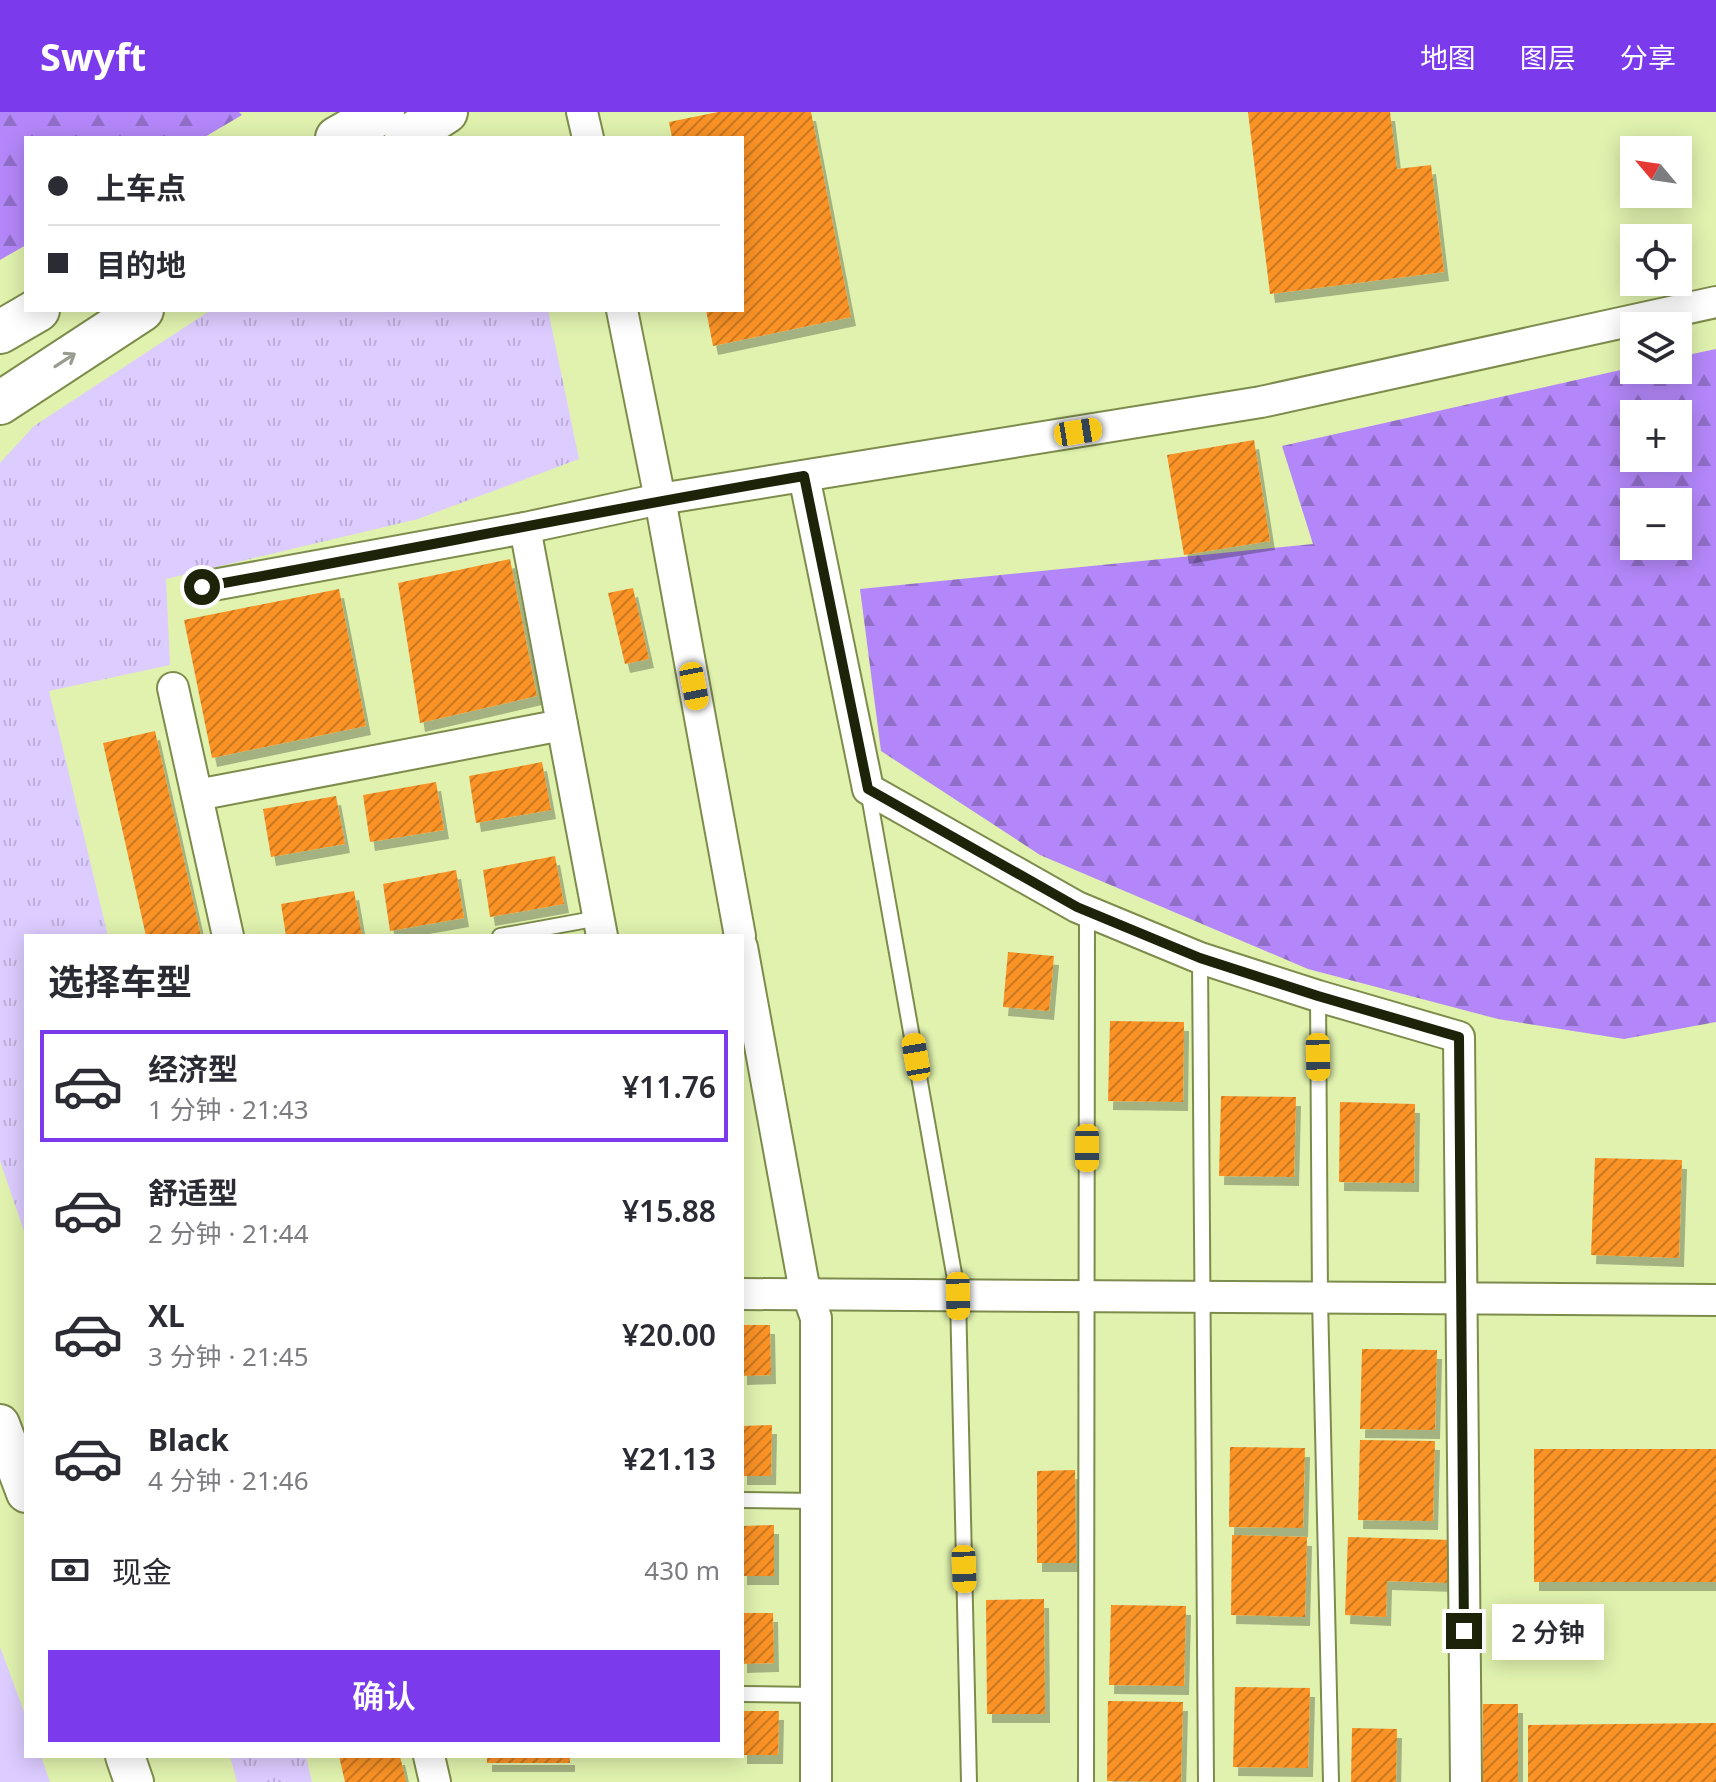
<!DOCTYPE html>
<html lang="zh">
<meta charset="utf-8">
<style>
:root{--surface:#fff;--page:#f2f2f3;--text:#2b2b33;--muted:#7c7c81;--line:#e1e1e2;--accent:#7c3aed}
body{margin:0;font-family:"Noto Sans","Noto Sans SC",sans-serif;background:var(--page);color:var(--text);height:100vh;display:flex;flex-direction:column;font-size:30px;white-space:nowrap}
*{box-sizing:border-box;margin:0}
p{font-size:26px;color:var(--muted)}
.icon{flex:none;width:44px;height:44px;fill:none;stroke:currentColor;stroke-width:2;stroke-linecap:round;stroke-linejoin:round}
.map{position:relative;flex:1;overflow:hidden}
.sheet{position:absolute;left:24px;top:822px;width:720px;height:824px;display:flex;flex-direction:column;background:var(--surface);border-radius:0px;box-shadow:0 4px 20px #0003}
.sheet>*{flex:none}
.top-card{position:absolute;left:24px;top:24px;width:720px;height:176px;border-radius:0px;box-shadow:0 4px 20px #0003;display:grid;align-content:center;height:176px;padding:0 24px;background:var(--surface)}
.needle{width:52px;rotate:299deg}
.tools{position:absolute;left:1620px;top:24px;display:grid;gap:16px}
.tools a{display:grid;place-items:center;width:72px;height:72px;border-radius:0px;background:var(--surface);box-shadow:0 4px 20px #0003;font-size:40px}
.end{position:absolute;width:36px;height:36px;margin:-18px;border:10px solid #1d2308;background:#fff;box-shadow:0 0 0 4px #fff}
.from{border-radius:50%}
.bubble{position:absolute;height:56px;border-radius:0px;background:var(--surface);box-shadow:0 4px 20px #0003;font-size:26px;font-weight:600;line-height:56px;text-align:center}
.car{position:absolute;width:24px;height:48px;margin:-24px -12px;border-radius:10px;box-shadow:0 0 6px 2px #0007;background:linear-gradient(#f5c518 24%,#345 0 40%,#f5c518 0 76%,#345 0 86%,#f5c518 0)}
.top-card b{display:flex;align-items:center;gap:28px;height:76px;font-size:30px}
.top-card b+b{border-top:2px solid var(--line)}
.top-card i{width:20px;height:20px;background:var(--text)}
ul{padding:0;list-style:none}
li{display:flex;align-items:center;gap:24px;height:112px;margin:0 16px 12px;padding:0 8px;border:4px solid transparent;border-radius:0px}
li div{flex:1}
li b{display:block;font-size:30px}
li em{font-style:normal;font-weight:600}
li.on{border-color:var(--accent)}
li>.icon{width:72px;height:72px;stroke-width:1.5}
h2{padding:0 24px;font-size:36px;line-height:96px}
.pay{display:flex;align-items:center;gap:20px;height:88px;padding:0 24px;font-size:30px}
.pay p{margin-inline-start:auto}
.action{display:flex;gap:16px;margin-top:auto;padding:16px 24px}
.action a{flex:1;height:92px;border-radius:0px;background:var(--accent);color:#fff;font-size:32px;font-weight:600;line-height:92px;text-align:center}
header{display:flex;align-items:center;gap:48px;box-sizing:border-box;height:112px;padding:0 40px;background:var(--accent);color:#fff}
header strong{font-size:38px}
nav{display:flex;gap:44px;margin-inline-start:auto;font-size:28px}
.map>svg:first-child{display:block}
</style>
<header>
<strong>Swyft</strong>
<nav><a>地图</a><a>图层</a><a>分享</a></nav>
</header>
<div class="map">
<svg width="1716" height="1670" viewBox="0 0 1716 1670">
<defs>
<pattern id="grass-tufts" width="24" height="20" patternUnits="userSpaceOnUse" patternTransform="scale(2)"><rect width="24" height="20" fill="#dcf"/><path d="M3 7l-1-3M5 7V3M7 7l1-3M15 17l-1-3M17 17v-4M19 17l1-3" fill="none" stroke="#bdafd9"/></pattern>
<pattern id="forest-firs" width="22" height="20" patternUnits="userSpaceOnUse" patternTransform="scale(2)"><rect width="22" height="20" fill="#b387f9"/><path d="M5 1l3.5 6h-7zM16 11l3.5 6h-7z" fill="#916ec8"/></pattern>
<pattern id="building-hatch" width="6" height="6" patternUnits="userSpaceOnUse" patternTransform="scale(2)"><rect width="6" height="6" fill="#fa9226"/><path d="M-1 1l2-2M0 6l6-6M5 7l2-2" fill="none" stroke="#ca771f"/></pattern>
<filter id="shadow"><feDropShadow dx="5" dy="9" stdDeviation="0" flood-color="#0004"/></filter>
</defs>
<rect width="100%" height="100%" fill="#e0f2ae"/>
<!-- grass -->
<g fill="url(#grass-tufts)">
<polygon points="211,198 548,198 579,347 418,407 166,467 170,553 49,579 108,824 26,824 26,1125 0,1049 0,351 34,314"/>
<polygon points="230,1644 306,1644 312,1670 237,1670"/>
</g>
<!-- forest -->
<g fill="url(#forest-firs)" fill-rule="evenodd">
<polygon points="0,0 239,0 242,3 203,26 26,26 26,133 0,148"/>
<path d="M 1716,237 L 1716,910 L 1624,927 L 1498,907 L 1308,857 L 1040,743 L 881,639 L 860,477 L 1313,432 L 1282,334 L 1634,255 L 1634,258 L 1678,258 L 1678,245 ZM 1634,302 L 1678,302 L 1678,346 L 1634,346 ZM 1634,390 L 1678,390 L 1678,434 L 1634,434 Z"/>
</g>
<!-- green -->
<polygon fill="#dcf" points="0,1535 26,1605 26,1644 41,1644 50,1670 0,1670"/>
<!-- building -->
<g fill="url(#building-hatch)" filter="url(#shadow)">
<polygon points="718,0 811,0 851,205 713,234 706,198 742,198 742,26 672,26 669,10"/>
<polygon points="1248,0 1390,0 1397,57 1431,53 1444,160 1270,182"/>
<polygon points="1254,328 1270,429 1184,443 1167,343"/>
<polygon points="510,447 537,584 420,611 398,471"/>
<polygon points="633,476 649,547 625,552 608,481"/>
<polygon points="339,477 366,614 212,646 184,508"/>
<polygon points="155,619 201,824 146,824 103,631"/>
<polygon points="542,650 551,698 476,711 469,664"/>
<polygon points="436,670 444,718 370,730 363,683"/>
<polygon points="336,684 345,732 271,745 263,697"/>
<polygon points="555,744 564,792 490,805 483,758"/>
<polygon points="456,758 464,806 390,819 383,772"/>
<polygon points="354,779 362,824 286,824 281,792"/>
<polygon points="1008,840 1054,844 1049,899 1003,895"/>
<polygon points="1110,909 1184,910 1183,990 1108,989"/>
<polygon points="1221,984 1296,985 1294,1065 1219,1064"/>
<polygon points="1340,990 1415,992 1414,1071 1339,1070"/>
<polygon points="1595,1046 1682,1048 1679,1146 1591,1143"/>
<polygon points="742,1213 770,1213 771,1263 742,1264"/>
<polygon points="1362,1237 1437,1238 1435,1318 1360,1317"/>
<polygon points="772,1313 771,1364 742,1364 742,1314"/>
<polygon points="1360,1328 1435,1329 1433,1409 1358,1408"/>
<polygon points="1230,1335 1305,1336 1303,1416 1229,1415"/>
<rect x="1534" y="1337" width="182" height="133"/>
<polygon points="1075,1358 1076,1451 1037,1451 1037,1359"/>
<polygon points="774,1413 774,1464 742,1464 742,1414"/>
<polygon points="1232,1423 1307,1425 1305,1505 1231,1503"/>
<polygon points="1348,1425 1452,1428 1451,1471 1387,1469 1386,1505 1345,1503"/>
<polygon points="1044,1487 1045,1602 987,1602 986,1488"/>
<polygon points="1111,1493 1186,1494 1184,1574 1109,1573"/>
<polygon points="742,1501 773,1501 774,1551 742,1552"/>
<polygon points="1235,1575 1310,1576 1308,1656 1233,1655"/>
<polygon points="1108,1589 1183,1590 1181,1670 1107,1669"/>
<rect x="1483" y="1592" width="35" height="78"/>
<polygon points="742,1599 779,1599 778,1643 742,1643"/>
<polygon points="1716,1611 1716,1670 1528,1670 1528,1613"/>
<polygon points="1352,1616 1397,1617 1396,1670 1351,1670"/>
<polygon points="339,1644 400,1644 406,1670 345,1670"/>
<rect x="487" y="1644" width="83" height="7"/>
</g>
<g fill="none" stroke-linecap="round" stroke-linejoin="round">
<defs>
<g id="service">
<polyline points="868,678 958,1184 969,1670"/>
<polyline points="500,824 599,806"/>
<polyline points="1200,846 1206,1670"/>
<polyline points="1318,884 1320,1186 1331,1670"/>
<polyline points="742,1388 816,1389"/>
<polyline points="742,1582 816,1583"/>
<polyline points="1086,1670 1087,799"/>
</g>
<g id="minor">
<polyline points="582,0 588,26"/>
<polyline points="622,198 660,387 740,824"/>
<polyline points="804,364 868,677 1077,795 1200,846 1318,884 1459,925 1466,1670"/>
<polyline points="525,416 602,824"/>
<polyline points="202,475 525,416 660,387 1261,290 1716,190"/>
<polyline points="173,576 228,824"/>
<polyline points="197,683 562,613"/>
<polyline points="742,835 803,1169 816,1206 816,1670"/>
<polyline points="742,1182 1716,1188"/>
<polyline points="429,1644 435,1670"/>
</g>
<g id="tertiary">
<polyline points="0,1312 26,1381"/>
<polyline points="125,1644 134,1670"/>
</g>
<g id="secondary">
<polyline points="337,26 383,0"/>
<polyline points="406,26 446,0"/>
<polyline points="0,220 38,198"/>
<polyline points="0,291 142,198"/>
</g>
</defs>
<!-- service casing -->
<use href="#service" stroke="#7d8c4c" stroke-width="18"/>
<!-- minor casing -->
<use href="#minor" stroke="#7d8c4c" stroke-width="34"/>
<!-- tertiary casing -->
<use href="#tertiary" stroke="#7d8c4c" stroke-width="42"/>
<!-- secondary casing -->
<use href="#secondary" stroke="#7d8c4c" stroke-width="46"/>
<!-- service -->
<use href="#service" stroke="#fff" stroke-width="14"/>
<!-- minor -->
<use href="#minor" stroke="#fff" stroke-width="30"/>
<!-- tertiary -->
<use href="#tertiary" stroke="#fff" stroke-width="38"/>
<!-- secondary -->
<use href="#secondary" stroke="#fff" stroke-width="42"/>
</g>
<!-- one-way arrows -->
<defs><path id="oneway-shaft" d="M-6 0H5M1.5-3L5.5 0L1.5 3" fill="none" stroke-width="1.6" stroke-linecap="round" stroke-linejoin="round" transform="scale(2)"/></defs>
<use stroke="#999c90" href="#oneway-shaft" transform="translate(65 248) rotate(-33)"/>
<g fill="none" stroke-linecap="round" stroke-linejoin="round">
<!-- route -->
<path stroke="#1d2308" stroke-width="10" d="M 202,475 C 403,439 603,398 804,364 L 868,677 L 1077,795 L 1200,846 L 1318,884 L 1459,925 L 1464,1519"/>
</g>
</svg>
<div class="tools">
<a><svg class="needle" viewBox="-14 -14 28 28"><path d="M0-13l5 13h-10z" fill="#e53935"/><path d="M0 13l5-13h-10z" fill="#7c7c81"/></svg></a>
<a><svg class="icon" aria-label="locate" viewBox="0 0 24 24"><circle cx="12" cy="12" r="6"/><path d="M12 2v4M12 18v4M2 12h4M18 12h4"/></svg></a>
<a><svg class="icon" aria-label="layers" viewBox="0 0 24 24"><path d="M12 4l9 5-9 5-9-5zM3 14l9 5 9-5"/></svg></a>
<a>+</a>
<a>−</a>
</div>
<i class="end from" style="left:202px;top:475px"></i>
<i class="end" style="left:1464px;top:1519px"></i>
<div class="bubble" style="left:1492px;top:1492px;width:112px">2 分钟</div>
<i class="car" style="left:1078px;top:320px;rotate:81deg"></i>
<i class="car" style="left:694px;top:574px;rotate:169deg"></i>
<i class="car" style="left:916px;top:945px;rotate:350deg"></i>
<i class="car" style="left:1318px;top:945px;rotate:179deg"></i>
<i class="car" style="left:1087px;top:1036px;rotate:180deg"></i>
<i class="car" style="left:958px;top:1184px;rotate:179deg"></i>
<i class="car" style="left:964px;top:1457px;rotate:178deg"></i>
<div class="top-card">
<b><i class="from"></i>上车点</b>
<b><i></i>目的地</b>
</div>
<section class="sheet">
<h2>选择车型</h2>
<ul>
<li class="on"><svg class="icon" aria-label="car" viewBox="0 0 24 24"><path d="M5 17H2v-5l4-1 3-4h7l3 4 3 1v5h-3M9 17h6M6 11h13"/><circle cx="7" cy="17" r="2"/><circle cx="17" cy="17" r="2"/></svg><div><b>经济型</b><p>1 分钟 · 21:43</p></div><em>¥11.76</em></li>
<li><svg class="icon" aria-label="car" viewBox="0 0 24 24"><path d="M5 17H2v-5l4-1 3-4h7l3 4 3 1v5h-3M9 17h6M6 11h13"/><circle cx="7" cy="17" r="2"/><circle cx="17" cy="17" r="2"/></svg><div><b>舒适型</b><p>2 分钟 · 21:44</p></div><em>¥15.88</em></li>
<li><svg class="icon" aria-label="car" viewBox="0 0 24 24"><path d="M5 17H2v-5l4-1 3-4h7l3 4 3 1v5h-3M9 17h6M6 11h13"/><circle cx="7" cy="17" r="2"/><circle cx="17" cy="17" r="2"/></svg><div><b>XL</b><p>3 分钟 · 21:45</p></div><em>¥20.00</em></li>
<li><svg class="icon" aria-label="car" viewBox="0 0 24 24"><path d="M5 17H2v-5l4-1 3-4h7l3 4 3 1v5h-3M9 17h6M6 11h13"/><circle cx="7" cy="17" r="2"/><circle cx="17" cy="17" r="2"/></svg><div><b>Black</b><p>4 分钟 · 21:46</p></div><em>¥21.13</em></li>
</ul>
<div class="pay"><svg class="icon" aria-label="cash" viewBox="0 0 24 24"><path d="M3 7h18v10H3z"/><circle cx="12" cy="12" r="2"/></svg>现金<p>430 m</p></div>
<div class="action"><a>确认</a></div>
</section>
</div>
